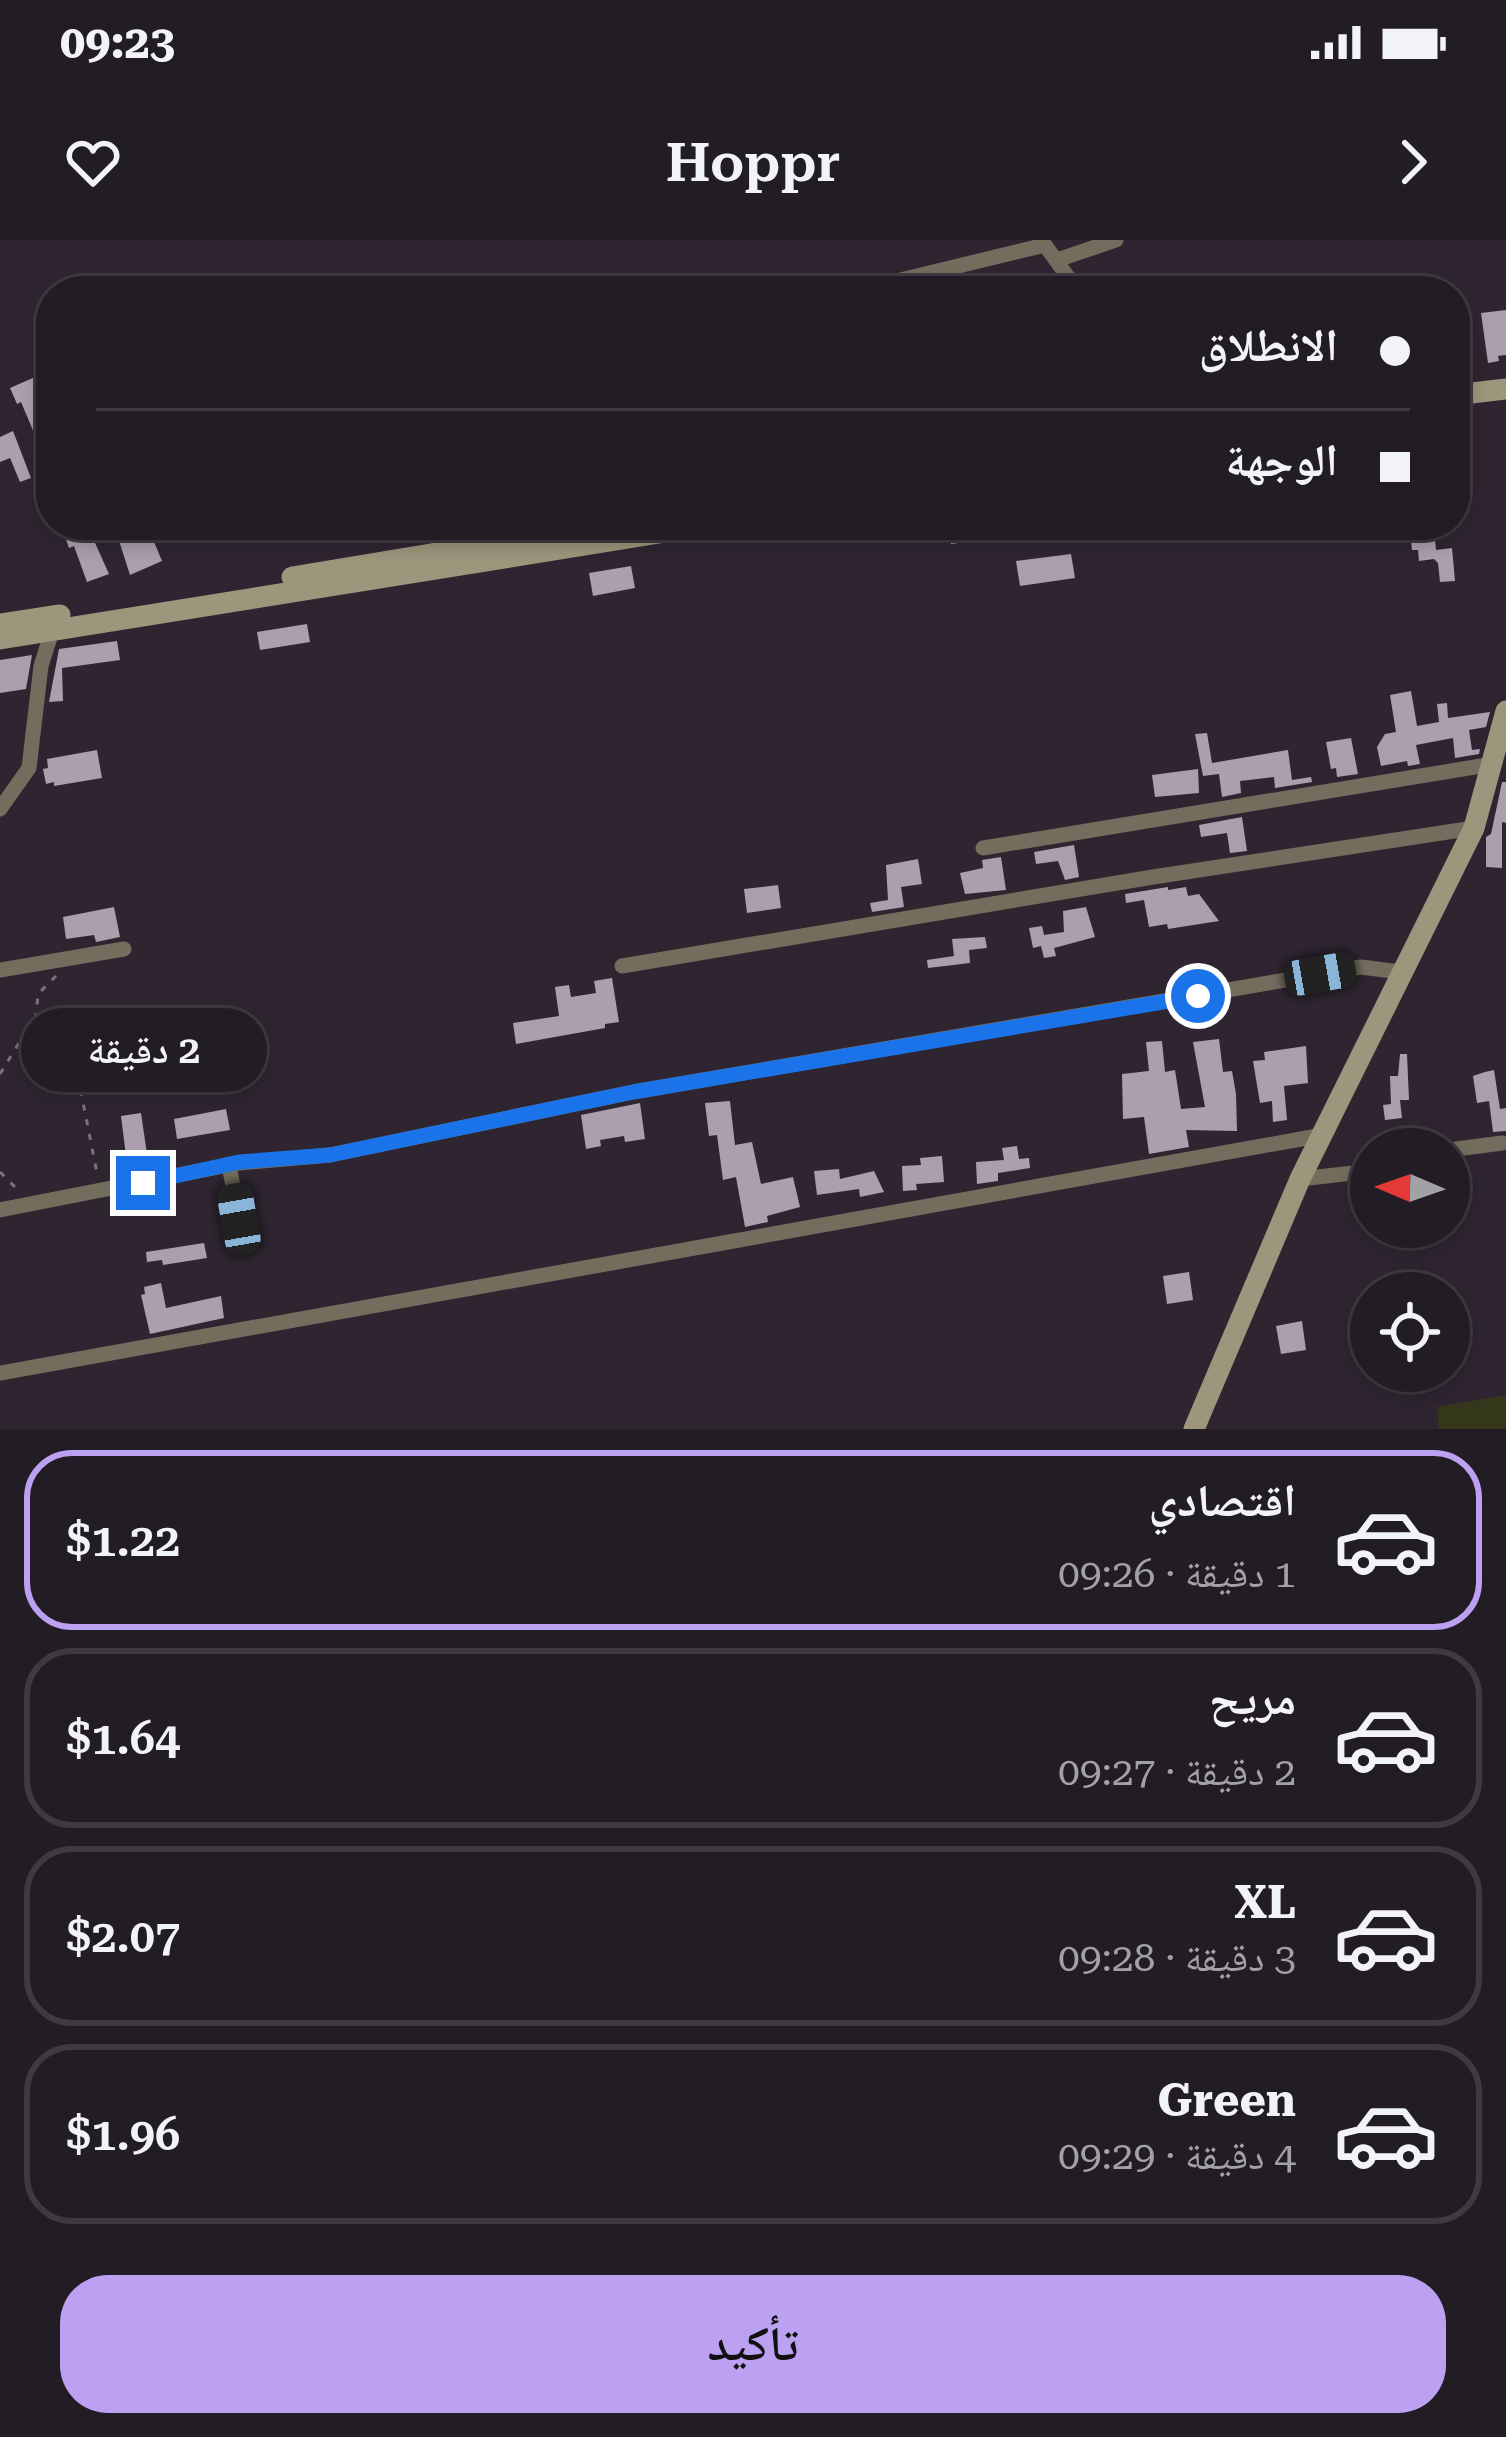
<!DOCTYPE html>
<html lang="ar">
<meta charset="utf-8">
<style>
:root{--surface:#221c24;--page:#2e2931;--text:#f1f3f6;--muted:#a2a1a6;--line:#3f3a41;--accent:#bca0f2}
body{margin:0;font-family:"Roboto Serif","Noto Naskh Arabic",serif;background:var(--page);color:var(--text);direction:rtl;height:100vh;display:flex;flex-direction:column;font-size:45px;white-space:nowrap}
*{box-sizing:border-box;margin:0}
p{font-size:39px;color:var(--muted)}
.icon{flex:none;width:66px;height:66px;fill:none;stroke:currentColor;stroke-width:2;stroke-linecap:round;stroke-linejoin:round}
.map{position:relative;height:1189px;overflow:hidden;direction:ltr}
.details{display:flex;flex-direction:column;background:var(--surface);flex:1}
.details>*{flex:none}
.banner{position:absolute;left:36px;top:36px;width:1434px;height:264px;border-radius:48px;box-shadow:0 6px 18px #0003,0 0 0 3px var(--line);direction:rtl;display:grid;align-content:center;height:264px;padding:0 60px;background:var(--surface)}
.needle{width:78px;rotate:272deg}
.fabs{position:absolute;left:1350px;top:888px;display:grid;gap:24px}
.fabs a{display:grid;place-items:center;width:120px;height:120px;border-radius:50%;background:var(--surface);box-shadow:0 6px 18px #0003,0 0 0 3px var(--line);font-size:60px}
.end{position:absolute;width:54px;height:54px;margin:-27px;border:15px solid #1a73e8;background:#fff;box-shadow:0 0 0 6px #fff}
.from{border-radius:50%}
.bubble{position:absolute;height:84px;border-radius:42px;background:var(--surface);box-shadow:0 6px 18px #0003,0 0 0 3px var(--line);font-size:39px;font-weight:600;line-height:84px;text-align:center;direction:rtl}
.car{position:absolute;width:36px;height:72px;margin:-36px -18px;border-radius:15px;box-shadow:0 0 9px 3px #0007;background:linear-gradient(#222 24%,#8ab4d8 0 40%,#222 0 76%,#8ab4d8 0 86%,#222 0)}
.banner b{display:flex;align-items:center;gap:42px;height:114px;font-size:45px}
.banner b+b{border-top:3px solid var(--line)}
.banner i{width:30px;height:30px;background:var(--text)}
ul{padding:21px 0 0;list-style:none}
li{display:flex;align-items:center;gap:36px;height:180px;margin:0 24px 18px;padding:0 36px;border:6px solid var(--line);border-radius:48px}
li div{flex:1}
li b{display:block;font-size:45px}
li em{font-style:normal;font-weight:600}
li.selected{border-color:var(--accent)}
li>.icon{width:108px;height:108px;stroke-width:1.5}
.button{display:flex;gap:24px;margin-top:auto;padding:24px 60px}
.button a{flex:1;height:138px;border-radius:48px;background:var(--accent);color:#111;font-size:48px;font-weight:600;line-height:138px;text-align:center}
.status{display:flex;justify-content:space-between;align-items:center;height:84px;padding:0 60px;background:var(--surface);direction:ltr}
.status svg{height:33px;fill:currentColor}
header{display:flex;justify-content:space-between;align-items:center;height:156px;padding:0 60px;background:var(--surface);font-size:54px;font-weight:600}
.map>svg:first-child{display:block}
</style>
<div class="status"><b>09:23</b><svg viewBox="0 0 49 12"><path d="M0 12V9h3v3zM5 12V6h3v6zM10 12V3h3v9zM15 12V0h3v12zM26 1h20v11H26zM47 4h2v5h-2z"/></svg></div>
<header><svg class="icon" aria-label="forward" viewBox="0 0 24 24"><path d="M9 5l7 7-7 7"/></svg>Hoppr<svg class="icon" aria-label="heart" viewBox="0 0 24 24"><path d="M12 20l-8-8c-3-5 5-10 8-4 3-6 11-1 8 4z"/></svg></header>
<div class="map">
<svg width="1506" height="1189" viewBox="0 0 1506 1189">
<rect width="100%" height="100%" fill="#2e2530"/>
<!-- green -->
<polygon fill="#34371a" points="1506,1155 1506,1189 1439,1189 1437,1167"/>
<!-- building -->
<g fill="#ab9fad">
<polygon points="1506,70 1506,115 1498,116 1499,121 1488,123 1481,73"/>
<polygon points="51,130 51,233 21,162 17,164 10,148"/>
<polygon points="13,191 31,238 20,242 10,218 0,222 0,197"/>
<polygon points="61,285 87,285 109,334 87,342 74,306 69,308"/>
<polygon points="114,285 147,285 162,321 130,335"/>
<polygon points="949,285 1007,285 1009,296 951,304"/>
<polygon points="1434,289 1436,310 1452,308 1455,341 1440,342 1438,323 1434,319 1419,321 1418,310 1412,310 1410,291"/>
<polygon points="1071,314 1075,338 1020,346 1016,321"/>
<polygon points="631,326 635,348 593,356 589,333"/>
<polygon points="307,384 310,402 260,410 257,392"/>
<polygon points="117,401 120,420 62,428 63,461 49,462 59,409"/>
<polygon points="32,415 26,449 0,453 0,420"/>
<polygon points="1411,451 1417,486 1439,482 1437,464 1447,463 1448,478 1490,472 1486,487 1469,490 1472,510 1480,509 1479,514 1455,518 1453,498 1416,505 1420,524 1408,526 1407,521 1381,526 1377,507 1385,494 1396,492 1390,455"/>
<polygon points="1207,493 1212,523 1288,510 1292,540 1311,537 1312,542 1275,548 1274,537 1240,541 1241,553 1222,557 1219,534 1203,536 1195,494"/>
<polygon points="1351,498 1358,534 1337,537 1336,528 1331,529 1326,502"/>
<polygon points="97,510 102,538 54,546 54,542 46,544 43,529 48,528 47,519"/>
<polygon points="1198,529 1199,553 1155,557 1152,535"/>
<polygon points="1502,542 1506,542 1506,583 1502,582 1502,628 1486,627 1486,597 1491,594"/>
<polygon points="1242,577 1247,611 1230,613 1227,593 1201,597 1199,585"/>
<polygon points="1074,605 1079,637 1065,640 1058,621 1036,624 1034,612"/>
<polygon points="1001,617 1006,650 965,654 960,633 983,628 982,620"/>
<polygon points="918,619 922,644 901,647 904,667 872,672 870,663 888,660 886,625"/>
<polygon points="778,645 781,668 747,673 744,649"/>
<polygon points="1168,647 1168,650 1186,647 1188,656 1199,654 1219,681 1168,689 1167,684 1149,687 1144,660 1126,663 1125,654"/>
<polygon points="114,667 120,697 96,702 94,695 66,699 63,677"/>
<polygon points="1086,667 1095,697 1054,708 1056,716 1044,718 1041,706 1033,708 1029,688 1042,686 1044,695 1064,692 1063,671"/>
<polygon points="985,697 987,708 969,710 970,723 928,728 927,720 954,716 952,699"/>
<polygon points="612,738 619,782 605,784 605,788 516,804 513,783 559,776 555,747 569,745 571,757 596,753 594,741"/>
<polygon points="1219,799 1223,832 1232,831 1236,854 1237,891 1186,890 1189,907 1149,914 1144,877 1123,879 1122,834 1149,831 1146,802 1162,801 1165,832 1175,830 1181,869 1205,867 1193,802"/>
<polygon points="1306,806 1308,843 1284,846 1287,880 1273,882 1272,861 1260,863 1253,821 1265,820 1264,812"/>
<polygon points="1400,814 1407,814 1409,860 1400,860 1402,878 1385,880 1383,865 1391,864 1390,836 1398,836"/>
<polygon points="1485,832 1494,830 1500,869 1506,868 1506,891 1493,892 1489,861 1477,863 1473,836"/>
<polygon points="730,861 735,905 752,902 761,944 793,937 800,967 767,976 768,982 745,987 736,937 723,940 717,895 709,896 705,863"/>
<polygon points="640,863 645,899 625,902 624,896 600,900 601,906 586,909 581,875"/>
<polygon points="226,869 230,890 177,899 174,879"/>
<polygon points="141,873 147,914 126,916 121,876"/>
<polygon points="1017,906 1019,919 1029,918 1030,928 998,933 998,941 977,944 976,922 1004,920 1002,908"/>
<polygon points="942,916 944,942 916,944 917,950 903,951 902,926 921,925 920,918"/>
<polygon points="839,929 840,939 874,931 884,952 860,957 859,949 817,955 814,931"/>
<polygon points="204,1003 207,1018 163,1025 162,1020 147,1022 146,1012"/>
<polygon points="1189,1032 1193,1060 1167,1064 1163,1036"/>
<polygon points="161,1043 166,1068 221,1056 224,1078 150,1094 141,1055 145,1054 144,1047"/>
<polygon points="1302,1081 1306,1110 1281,1114 1276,1086"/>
</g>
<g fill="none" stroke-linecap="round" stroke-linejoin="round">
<!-- path -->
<g stroke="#79727b" stroke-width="3" stroke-dasharray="6 9" stroke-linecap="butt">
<polyline points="56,736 38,754 36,775 77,832 98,938"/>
<polyline points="0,834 36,775"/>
<polyline points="0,932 18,950"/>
</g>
<!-- street -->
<g stroke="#736d5e" stroke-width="15">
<polyline points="1057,20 1116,0"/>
<polyline points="855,51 1045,5 1078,51"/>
<polyline points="487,285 490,304"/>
<polyline points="0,569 29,528 41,426 52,391"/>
<polyline points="983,608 1493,524"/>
<polyline points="622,726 1153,637 1474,588"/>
<polyline points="0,730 124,709"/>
<polyline points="1449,910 1502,903"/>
<polyline points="229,925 239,979"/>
<polyline points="1300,939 1371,931"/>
<polyline points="0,970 239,923 330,915 633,852 1361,727 1400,732"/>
<polyline points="0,1133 1323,895"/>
</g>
<!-- secondary -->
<g stroke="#9d957c" stroke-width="21">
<polyline points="1455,155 1506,149"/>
<polyline points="292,337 605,285"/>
<polyline points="0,384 60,375"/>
<polyline points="0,399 709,285"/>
<polyline points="1194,1189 1300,939 1474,588 1506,471"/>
</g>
</g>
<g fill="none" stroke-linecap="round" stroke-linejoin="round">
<!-- route -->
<polyline stroke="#1a73e8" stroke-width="15" points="143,943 239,922 330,915 633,852 1198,756"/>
</g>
</svg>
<div class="fabs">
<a><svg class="needle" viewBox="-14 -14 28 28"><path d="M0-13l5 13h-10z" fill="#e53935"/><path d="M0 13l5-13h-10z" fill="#a2a1a6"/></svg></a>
<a><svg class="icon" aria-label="locate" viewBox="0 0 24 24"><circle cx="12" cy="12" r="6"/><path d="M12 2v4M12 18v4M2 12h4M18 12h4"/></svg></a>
</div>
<i class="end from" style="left:1198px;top:756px"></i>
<i class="end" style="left:143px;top:943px"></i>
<div class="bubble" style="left:21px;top:768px;width:246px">2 دقيقة</div>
<i class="car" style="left:1320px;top:734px;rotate:80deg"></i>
<i class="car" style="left:239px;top:979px;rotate:350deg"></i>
<div class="banner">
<b><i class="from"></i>الانطلاق</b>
<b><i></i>الوجهة</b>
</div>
</div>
<section class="details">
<ul>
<li class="selected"><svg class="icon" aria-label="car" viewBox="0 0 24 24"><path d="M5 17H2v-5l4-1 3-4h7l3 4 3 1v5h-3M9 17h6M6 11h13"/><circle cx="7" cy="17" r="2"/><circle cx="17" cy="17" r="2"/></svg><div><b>اقتصادي</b><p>1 دقيقة · 09:26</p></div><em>$1.22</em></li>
<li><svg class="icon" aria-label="car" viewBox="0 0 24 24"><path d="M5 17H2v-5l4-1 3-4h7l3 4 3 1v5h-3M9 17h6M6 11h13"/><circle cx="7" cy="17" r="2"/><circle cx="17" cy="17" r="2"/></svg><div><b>مريح</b><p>2 دقيقة · 09:27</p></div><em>$1.64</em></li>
<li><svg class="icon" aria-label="car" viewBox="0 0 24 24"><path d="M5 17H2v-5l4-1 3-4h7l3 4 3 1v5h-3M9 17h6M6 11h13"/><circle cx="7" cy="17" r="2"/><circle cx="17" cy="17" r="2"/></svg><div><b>XL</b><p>3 دقيقة · 09:28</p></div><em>$2.07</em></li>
<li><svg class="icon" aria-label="car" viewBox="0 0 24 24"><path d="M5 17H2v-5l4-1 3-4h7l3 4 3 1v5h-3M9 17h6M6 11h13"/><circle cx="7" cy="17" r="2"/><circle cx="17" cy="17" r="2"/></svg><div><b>Green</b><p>4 دقيقة · 09:29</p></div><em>$1.96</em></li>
</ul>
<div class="button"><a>تأكيد</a></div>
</section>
